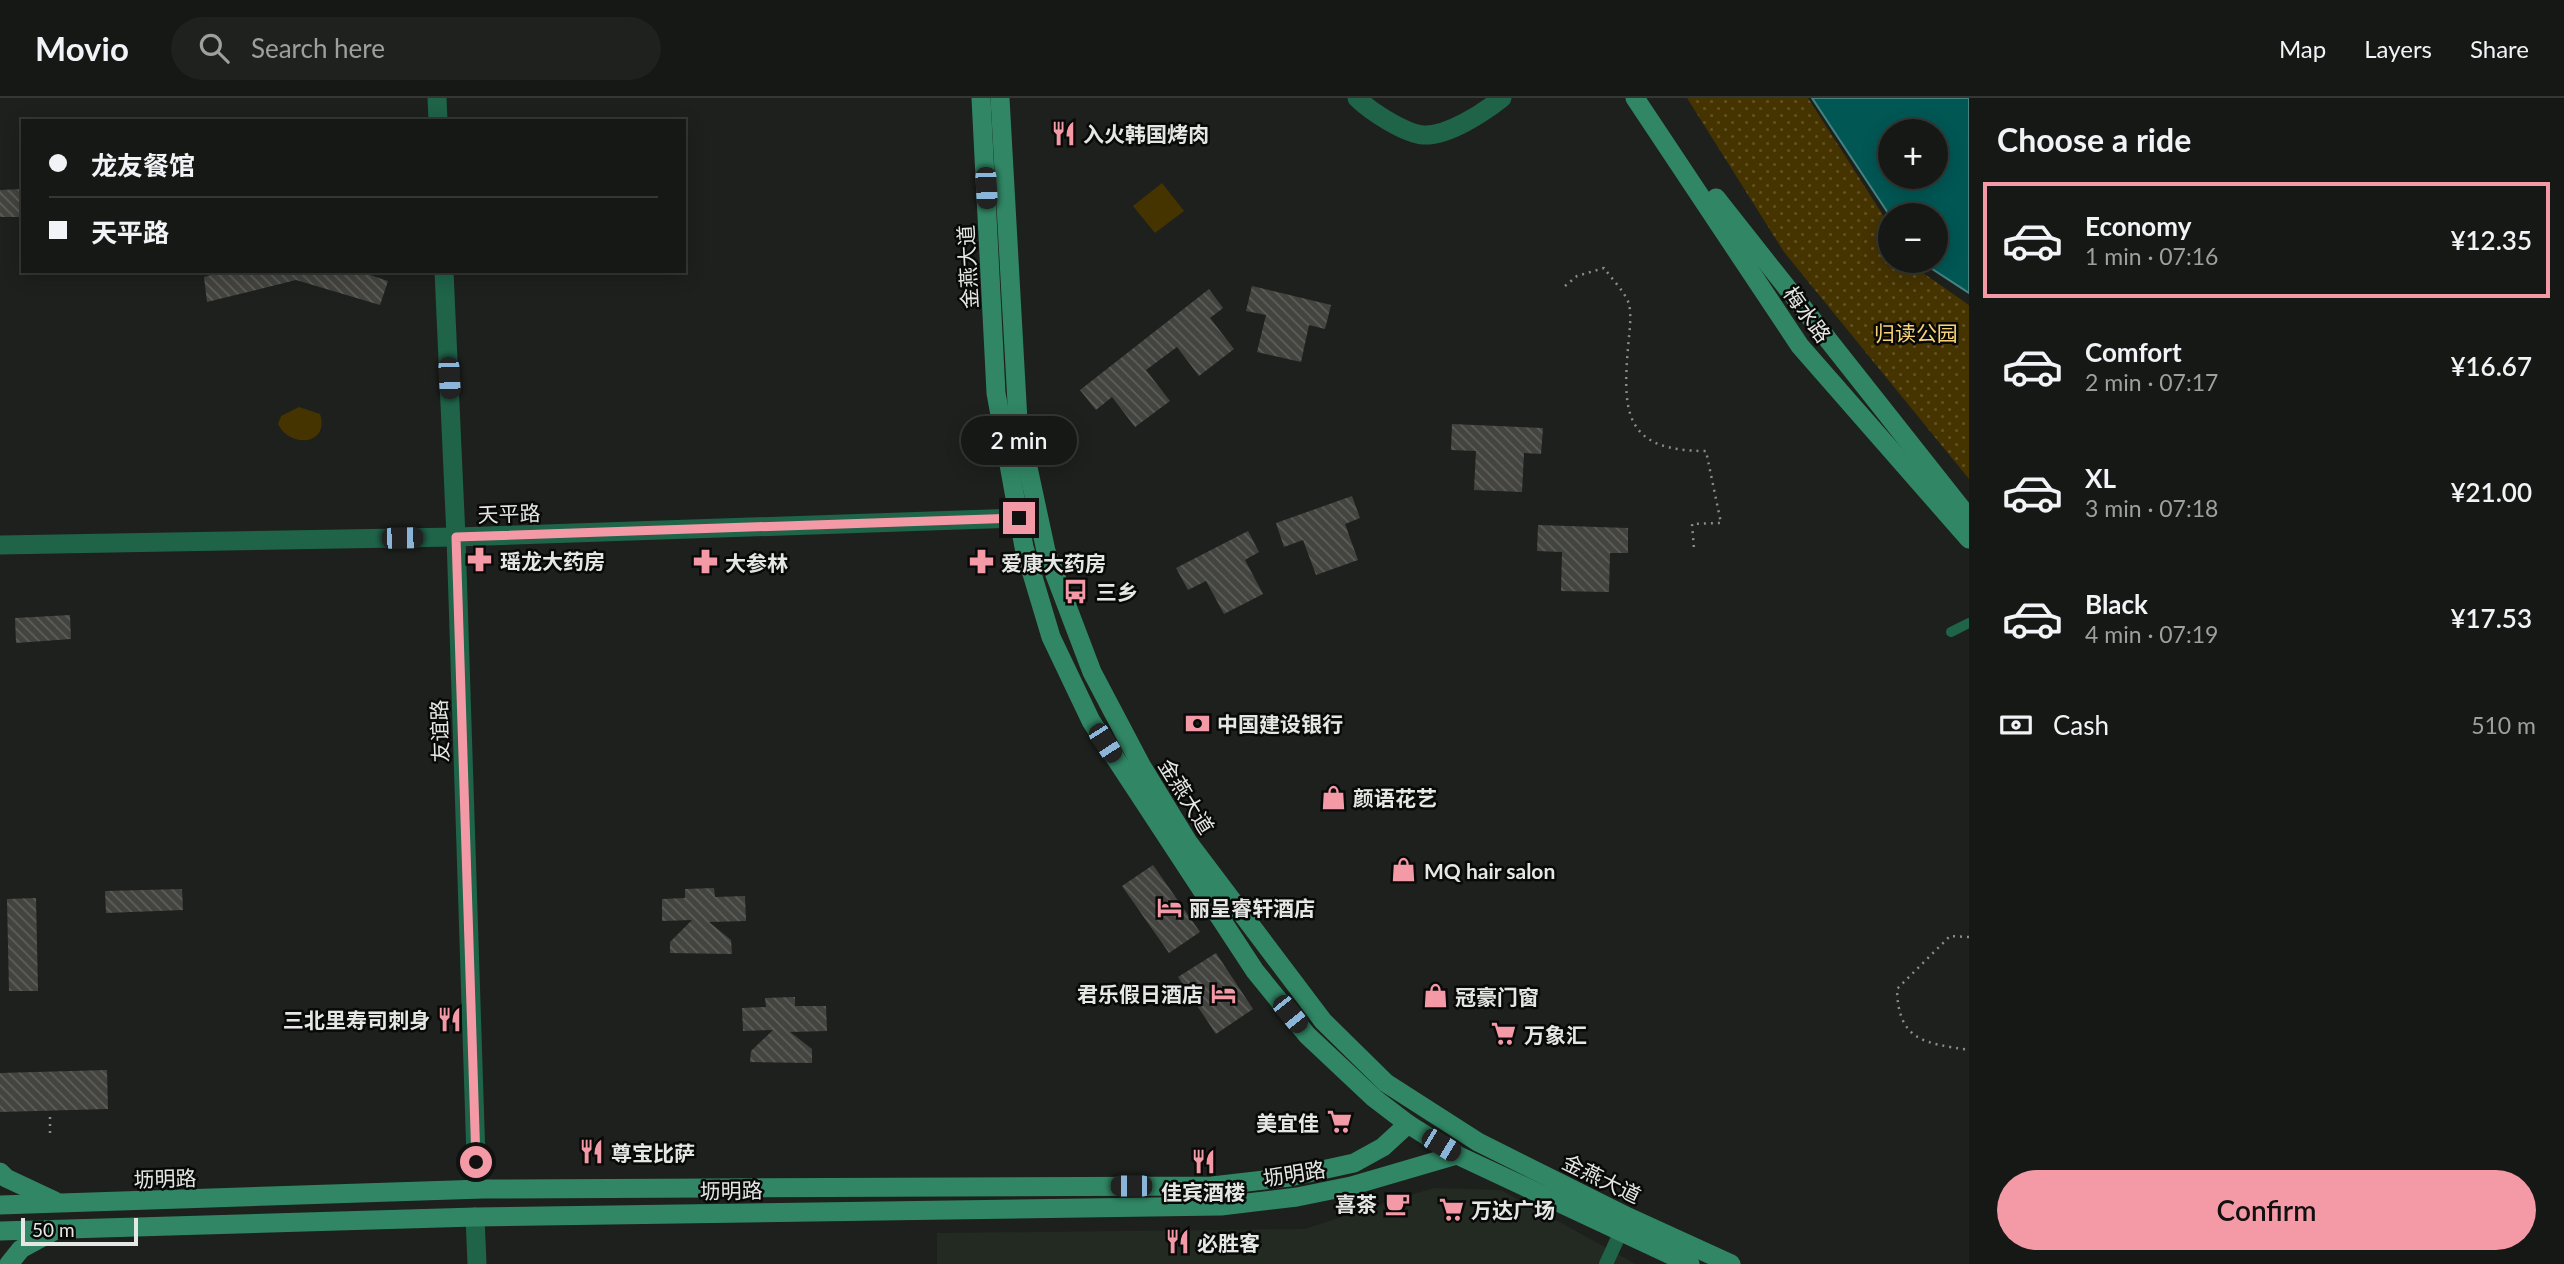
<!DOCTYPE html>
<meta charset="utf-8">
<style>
:root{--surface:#161815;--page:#1f211e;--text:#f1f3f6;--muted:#9ea0a0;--line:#353734;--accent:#f49aa6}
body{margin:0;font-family:Lato,"Noto Sans SC",sans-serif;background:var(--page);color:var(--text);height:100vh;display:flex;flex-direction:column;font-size:26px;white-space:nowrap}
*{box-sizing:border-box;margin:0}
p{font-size:23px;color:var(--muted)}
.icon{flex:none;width:38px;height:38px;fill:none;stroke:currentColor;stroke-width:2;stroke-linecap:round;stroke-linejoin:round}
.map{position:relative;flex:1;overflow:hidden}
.panel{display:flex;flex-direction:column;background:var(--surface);width:595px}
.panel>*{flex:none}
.top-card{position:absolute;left:21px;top:21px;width:665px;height:154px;border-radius:0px;box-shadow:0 4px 18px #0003,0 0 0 2px var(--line);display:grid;align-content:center;height:154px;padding:0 28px;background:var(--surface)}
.tools{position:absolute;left:1878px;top:21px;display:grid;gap:14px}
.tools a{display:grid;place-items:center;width:70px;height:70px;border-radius:50%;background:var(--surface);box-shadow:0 4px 18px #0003,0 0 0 2px var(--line);font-size:35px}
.scale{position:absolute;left:21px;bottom:18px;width:117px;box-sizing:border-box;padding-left:7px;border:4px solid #e5e7e5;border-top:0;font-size:19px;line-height:24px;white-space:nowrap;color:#e5e7e5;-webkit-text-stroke:5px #080908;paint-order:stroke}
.end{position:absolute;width:32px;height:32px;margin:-16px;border:9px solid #f49aa6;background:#111;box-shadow:0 0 0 4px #111}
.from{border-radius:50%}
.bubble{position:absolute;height:49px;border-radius:24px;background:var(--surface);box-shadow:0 4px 18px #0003,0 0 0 2px var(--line);font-size:23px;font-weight:600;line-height:49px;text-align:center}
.car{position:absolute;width:21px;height:42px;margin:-21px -10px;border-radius:9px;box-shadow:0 0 5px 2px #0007;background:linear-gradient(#222 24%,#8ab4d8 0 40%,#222 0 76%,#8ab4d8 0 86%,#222 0)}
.top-card b{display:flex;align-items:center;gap:24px;height:66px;font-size:26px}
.top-card b+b{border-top:2px solid var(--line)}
.top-card i{width:18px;height:18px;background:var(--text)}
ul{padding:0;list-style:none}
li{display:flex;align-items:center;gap:21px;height:116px;margin:0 14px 10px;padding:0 14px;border:4px solid transparent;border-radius:0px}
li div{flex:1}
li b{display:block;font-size:26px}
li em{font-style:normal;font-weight:600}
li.on{border-color:var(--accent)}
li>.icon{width:63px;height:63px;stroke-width:1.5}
h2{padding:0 28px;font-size:32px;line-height:84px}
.pay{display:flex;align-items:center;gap:18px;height:77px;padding:0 28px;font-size:26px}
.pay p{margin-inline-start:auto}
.action{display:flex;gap:14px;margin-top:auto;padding:14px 28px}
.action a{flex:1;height:80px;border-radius:42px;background:var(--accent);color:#111;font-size:28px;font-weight:600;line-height:80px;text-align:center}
header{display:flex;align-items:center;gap:42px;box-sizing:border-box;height:98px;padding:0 35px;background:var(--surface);border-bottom:2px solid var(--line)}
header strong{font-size:33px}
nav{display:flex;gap:38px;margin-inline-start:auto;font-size:24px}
.search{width:490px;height:63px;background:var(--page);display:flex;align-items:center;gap:18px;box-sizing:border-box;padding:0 24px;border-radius:38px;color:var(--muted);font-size:26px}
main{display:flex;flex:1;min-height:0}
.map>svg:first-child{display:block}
</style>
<header>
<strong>Movio</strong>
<div class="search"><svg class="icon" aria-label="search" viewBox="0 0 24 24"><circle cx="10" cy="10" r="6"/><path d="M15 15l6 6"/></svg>Search here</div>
<nav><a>Map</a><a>Layers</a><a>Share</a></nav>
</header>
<main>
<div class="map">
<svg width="1969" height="1166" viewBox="0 0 1969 1166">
<defs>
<pattern id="park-dots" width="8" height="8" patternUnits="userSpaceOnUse" patternTransform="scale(1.75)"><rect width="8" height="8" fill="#453300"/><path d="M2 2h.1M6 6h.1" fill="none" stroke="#605125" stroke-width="1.8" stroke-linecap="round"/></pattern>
<pattern id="building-back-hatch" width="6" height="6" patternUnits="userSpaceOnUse" patternTransform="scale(1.75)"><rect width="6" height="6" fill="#43443f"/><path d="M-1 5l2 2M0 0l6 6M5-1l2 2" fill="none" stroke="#5e5f5b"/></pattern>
</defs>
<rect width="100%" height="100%" fill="#1d201c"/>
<!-- built -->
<polygon fill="#232a21" points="1433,1090 1501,1092 1636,1166 937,1166 937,1135 1304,1131"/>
<!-- grass -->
<g fill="#453300">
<polygon points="1162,85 1184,113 1155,135 1133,108"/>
<path d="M 299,309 L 320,316 C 330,347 290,351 278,326 L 281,318 Z"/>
</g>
<!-- park -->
<polygon fill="url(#park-dots)" points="1687,0 1808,0 1890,128 1890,163 1912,163 1916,170 1969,207 1969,381 1784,154"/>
<!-- water -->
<path fill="#005754" stroke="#458280" stroke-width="2" fill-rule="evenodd" d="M 1812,0 L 1969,0 L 1969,195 L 1920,163 L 1936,163 L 1936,117 L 1890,118 ZM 1890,33 L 1936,33 L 1936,79 L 1890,79 Z"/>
<!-- building -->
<g fill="url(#building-back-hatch)">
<polygon points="23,91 23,119 0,119 0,92"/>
<polygon points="226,173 358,173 388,183 380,207 296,182 207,204 204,179"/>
<polygon points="1252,188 1331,207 1325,231 1309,227 1301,264 1257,254 1266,217 1246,213"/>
<polygon points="1209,191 1223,210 1210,220 1234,251 1199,278 1177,249 1146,272 1170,303 1135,329 1112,299 1096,312 1080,292"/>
<polygon points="1452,326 1543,330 1541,356 1524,355 1522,394 1474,392 1476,353 1451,352"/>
<polygon points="1352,398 1360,420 1345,426 1358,462 1316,477 1303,442 1284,449 1276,425"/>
<polygon points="1538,427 1628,430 1628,455 1610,455 1609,494 1561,493 1562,454 1537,453"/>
<polygon points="1248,433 1259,454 1245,462 1263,496 1224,516 1206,483 1188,492 1176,470"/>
<polygon points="70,517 71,541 16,545 15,520"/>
<polygon points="1153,767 1200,834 1169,855 1122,788"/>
<polygon points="714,790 715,799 745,798 746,823 709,824 731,842 732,856 670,855 670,844 692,822 662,823 662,801 685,800 685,791"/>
<polygon points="182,791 183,812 106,815 105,793"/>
<polygon points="36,800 38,893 9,893 7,801"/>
<polygon points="1216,855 1253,911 1216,936 1178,879"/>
<polygon points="795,899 795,908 826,908 827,933 790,934 812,951 812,965 750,964 751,953 773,932 743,933 742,910 766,909 765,900"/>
<polygon points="107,972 108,1011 0,1014 0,975"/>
</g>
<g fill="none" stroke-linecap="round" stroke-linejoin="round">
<!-- path -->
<g stroke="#8a8c89" stroke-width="2.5" stroke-dasharray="2 5" stroke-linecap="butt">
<path d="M 1565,188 L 1577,178 L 1604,170 C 1612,181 1625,194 1629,206 C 1632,220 1629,235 1628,250 C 1622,318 1627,353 1706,353 L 1721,425 L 1692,426 L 1694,451"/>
<path d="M 1969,839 L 1950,838 L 1897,891 C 1898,944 1926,945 1969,952"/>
<polyline points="50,1019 50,1037"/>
</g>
<!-- service -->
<polyline stroke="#1f6349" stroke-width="10" points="1951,534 1969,525"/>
<!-- pedestrian -->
<polyline stroke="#1f6349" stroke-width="14" points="1606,1166 1617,1142"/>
<!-- minor -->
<path stroke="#1f6349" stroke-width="19" d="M 1357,0 C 1370,13 1405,36 1424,37 C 1448,38 1483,15 1502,0"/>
<!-- tertiary -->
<g stroke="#1f6349" stroke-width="19">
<polyline points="437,0 438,23"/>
<polyline points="444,173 456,439 477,1091"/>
<polyline points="0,447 456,439 1019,420"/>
<polyline points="475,1119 477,1166"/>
</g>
<!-- secondary -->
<g stroke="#308665" stroke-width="19">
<polyline points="981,0 996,295 1024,449 1051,539 1091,623 1255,873 1307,937 1374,1000 1408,1026 1457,1057 1690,1166"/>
<polyline points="1000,0 1018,323 1046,453 1092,574 1141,667 1188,744 1323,923 1386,985 1478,1044 1628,1119 1731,1166"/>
<polyline points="1635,0 1800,248 1969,441"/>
<polyline points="1716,100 1969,420"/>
<polyline points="0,1074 6,1080 55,1103"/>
<polyline points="0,1107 483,1091 1212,1088 1290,1079 1354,1065 1383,1049 1408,1026"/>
<polyline points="0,1133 475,1119 1221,1108 1297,1099 1351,1088 1457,1057"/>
<polyline points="9,1166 21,1151 56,1132"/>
</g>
</g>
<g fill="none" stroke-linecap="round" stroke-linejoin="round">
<!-- route -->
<polyline stroke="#f49aa6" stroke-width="9" points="476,1064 456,439 1019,420"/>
</g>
<!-- icons -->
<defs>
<symbol id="restaurant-bare" viewBox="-9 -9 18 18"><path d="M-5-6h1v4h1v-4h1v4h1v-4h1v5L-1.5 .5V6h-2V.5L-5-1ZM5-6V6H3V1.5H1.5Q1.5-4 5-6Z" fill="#f49aa6" stroke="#080908" stroke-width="2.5" paint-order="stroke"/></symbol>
<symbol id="pharmacy-bare" viewBox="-9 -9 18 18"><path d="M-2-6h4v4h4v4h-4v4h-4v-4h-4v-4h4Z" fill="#f49aa6" stroke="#080908" stroke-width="2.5" paint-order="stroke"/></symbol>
<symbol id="bus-bare" viewBox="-9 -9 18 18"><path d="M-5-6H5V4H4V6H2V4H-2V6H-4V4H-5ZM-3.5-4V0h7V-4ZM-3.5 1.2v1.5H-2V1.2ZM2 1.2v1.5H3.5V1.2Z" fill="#f49aa6" stroke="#080908" stroke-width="2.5" paint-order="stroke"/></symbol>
<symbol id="bank-bare" viewBox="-9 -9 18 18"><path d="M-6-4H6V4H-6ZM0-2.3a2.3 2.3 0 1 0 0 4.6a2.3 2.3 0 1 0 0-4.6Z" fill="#f49aa6" stroke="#080908" stroke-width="2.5" paint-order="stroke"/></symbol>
<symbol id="shop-bare" viewBox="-9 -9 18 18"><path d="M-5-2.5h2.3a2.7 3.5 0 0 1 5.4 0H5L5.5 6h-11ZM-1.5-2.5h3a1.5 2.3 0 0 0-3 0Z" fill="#f49aa6" stroke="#080908" stroke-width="2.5" paint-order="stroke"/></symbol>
<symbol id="hotel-bare" viewBox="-9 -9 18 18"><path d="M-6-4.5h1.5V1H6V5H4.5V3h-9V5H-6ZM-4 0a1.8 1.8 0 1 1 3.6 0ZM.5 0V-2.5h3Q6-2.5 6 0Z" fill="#f49aa6" stroke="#080908" stroke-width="2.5" paint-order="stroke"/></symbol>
<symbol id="supermarket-bare" viewBox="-9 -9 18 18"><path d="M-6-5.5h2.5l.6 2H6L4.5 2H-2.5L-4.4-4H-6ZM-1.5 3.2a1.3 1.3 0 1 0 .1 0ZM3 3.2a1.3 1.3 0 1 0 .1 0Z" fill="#f49aa6" stroke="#080908" stroke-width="2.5" paint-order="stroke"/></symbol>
<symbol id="cafe-bare" viewBox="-9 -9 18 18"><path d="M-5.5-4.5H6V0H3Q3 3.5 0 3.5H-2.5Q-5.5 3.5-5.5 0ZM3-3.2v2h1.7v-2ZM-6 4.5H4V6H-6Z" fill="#f49aa6" stroke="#080908" stroke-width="2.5" paint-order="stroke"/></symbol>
</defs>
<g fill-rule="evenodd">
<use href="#restaurant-bare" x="1046" y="18" width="35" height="35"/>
<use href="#pharmacy-bare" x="462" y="444" width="35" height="35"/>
<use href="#pharmacy-bare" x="688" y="446" width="35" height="35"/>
<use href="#pharmacy-bare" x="964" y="446" width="35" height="35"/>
<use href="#bus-bare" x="1058" y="476" width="35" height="35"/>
<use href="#bank-bare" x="1180" y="608" width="35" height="35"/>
<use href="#shop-bare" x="1316" y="682" width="35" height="35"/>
<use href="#shop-bare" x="1386" y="754" width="35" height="35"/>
<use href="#hotel-bare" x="1152" y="792" width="35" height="35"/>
<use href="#hotel-bare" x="1206" y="878" width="35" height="35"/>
<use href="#shop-bare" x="1418" y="880" width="35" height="35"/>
<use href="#restaurant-bare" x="432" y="904" width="35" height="35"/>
<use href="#supermarket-bare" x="1486" y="918" width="35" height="35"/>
<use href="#supermarket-bare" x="1322" y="1006" width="35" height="35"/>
<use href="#restaurant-bare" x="574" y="1036" width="35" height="35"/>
<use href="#restaurant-bare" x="1186" y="1046" width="35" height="35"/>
<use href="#cafe-bare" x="1380" y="1088" width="35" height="35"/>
<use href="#supermarket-bare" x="1434" y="1094" width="35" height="35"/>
<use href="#restaurant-bare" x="1160" y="1126" width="35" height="35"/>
</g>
<g text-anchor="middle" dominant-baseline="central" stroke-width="5" stroke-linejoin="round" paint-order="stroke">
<!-- poi labels -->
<g font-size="21" font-weight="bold" fill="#e5e7e5" stroke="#080908" text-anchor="start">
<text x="1083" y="35">入火韩国烤肉</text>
<text x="500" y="462">瑶龙大药房</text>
<text x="725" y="464">大参林</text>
<text x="1001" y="464">爱康大药房</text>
<text x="1096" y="493">三乡</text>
<text x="1217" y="625">中国建设银行</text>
<text x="1353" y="699">颜语花艺</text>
<text x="1424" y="772">MQ hair salon</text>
<text x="1189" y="809">丽呈睿轩酒店</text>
<text x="1203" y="895" text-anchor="end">君乐假日酒店</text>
<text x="1455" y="898">冠豪门窗</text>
<text x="430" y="921" text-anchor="end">三北里寿司刺身</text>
<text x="1524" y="936">万象汇</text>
<text x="1319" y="1024" text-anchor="end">美宜佳</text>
<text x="611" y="1054">尊宝比萨</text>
<text x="1203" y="1093" text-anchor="middle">佳宾酒楼</text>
<text x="1377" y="1105" text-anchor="end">喜茶</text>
<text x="1471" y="1111">万达广场</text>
<text x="1197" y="1144">必胜客</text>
</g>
<!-- street labels -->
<g font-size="21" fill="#e5e7e5" stroke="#080908">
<text transform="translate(967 169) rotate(-93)">金燕大道</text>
<text transform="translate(1808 216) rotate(54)">梅水路</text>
<text transform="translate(509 415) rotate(-2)">天平路</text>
<text transform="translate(439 633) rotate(-92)">友谊路</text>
<text transform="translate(1187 698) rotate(58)">金燕大道</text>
<text transform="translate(1294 1075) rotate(-9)">坜明路</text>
<text transform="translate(165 1080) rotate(-2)">坜明路</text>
<text transform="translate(1602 1080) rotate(26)">金燕大道</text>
<text transform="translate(731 1092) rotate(-1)">坜明路</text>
</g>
<!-- park labels -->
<g font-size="21" fill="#f8d377" stroke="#080908">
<text x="1916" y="234">归读公园</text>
</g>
</g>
</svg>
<div class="tools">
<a>+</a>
<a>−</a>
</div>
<div class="scale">50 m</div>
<i class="end from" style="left:476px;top:1064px"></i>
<i class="end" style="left:1019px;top:420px"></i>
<div class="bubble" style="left:961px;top:318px;width:116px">2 min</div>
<i class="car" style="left:986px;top:90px;rotate:177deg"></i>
<i class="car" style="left:449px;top:280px;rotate:177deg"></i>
<i class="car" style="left:402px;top:440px;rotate:89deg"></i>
<i class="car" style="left:1105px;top:645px;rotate:147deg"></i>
<i class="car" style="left:1290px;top:916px;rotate:141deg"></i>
<i class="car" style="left:1441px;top:1047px;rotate:121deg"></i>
<i class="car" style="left:1131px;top:1088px;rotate:270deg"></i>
<div class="top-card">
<b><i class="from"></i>龙友餐馆</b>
<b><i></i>天平路</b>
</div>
</div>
<section class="panel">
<h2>Choose a ride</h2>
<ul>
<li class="on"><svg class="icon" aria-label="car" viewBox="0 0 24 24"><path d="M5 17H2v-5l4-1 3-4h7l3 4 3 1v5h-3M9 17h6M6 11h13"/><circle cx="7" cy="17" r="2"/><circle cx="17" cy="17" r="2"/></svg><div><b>Economy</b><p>1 min · 07:16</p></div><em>¥12.35</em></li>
<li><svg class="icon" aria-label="car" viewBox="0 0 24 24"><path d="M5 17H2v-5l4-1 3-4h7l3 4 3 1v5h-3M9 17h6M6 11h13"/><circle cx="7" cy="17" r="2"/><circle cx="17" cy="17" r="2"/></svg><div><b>Comfort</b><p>2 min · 07:17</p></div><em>¥16.67</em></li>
<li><svg class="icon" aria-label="car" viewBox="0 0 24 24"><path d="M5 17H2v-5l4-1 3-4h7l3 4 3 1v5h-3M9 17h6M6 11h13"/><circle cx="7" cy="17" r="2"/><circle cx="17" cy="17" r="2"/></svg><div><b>XL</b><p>3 min · 07:18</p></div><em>¥21.00</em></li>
<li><svg class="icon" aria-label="car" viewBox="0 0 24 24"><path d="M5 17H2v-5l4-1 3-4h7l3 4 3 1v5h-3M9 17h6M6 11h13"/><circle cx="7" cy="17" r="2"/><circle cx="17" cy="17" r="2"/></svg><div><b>Black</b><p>4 min · 07:19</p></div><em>¥17.53</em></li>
</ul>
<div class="pay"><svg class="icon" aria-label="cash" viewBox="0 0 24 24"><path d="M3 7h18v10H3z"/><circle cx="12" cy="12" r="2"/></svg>Cash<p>510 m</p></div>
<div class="action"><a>Confirm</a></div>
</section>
</main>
